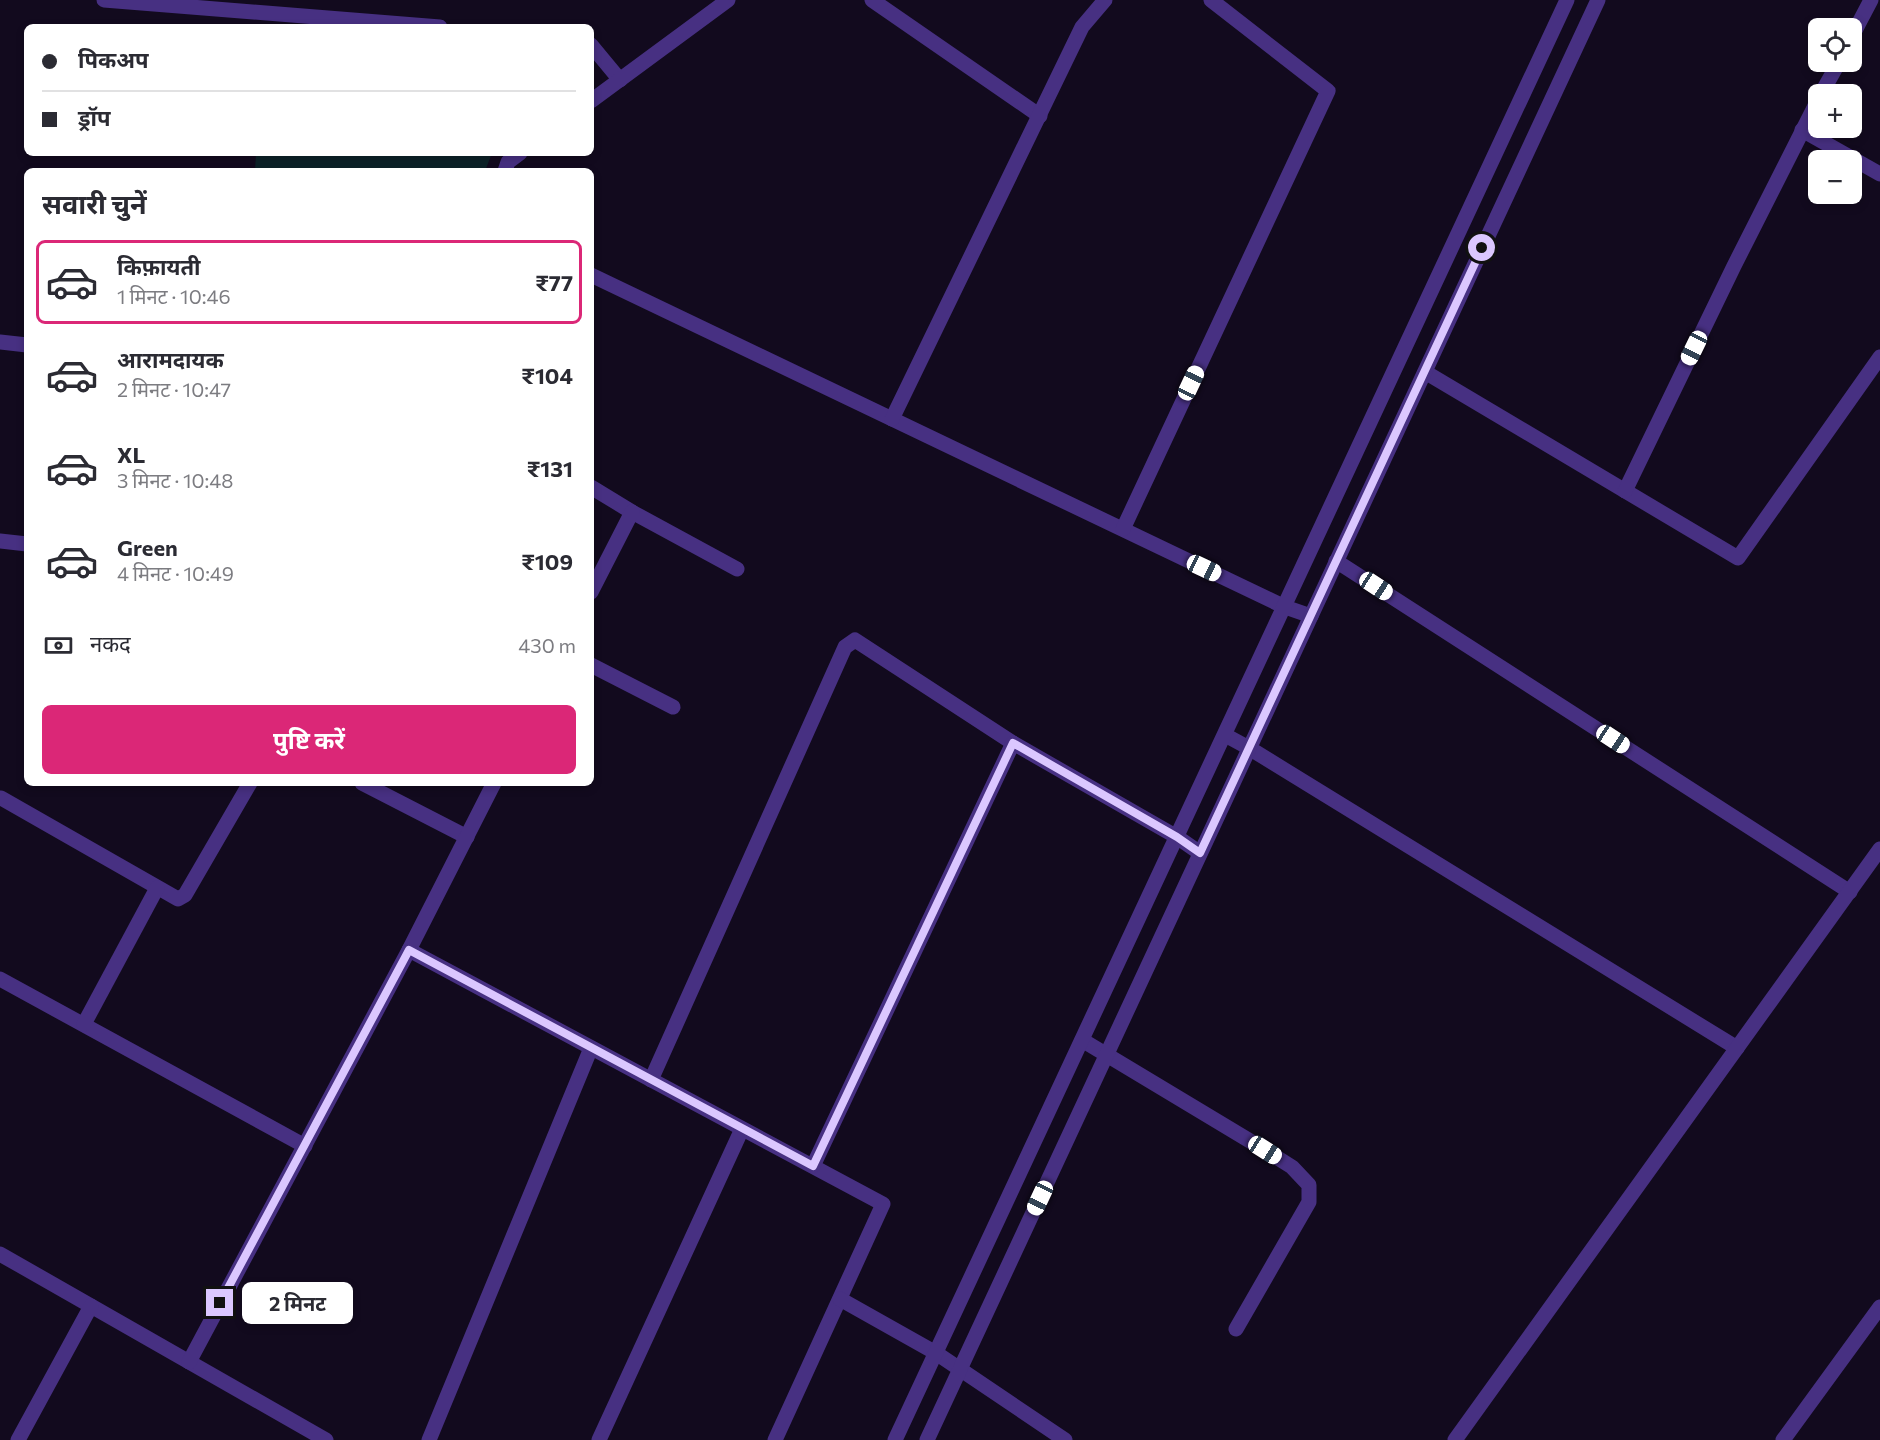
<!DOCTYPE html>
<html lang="hi">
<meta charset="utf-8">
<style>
:root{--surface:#fff;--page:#f2f2f3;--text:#2b2b33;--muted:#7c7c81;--line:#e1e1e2;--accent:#db2777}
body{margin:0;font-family:Commissioner,"Noto Sans Devanagari",sans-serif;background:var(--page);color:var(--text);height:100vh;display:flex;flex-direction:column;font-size:22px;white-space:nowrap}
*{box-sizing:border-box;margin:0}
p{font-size:20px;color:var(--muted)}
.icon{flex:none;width:33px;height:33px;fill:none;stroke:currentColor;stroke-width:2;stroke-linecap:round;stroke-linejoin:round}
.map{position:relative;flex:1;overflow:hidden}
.side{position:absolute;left:24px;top:168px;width:570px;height:618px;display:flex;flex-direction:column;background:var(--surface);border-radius:9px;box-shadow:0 3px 9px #0003}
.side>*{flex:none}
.top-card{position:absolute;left:24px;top:24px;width:570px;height:132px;border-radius:9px;box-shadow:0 3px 9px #0003;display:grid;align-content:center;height:132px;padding:0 18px;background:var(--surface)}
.fabs{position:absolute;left:1808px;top:18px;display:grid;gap:12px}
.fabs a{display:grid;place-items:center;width:54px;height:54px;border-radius:9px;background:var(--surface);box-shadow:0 3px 9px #0003;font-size:30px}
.end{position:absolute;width:27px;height:27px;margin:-14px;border:8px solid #dbc7ff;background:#111;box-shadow:0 0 0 3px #111}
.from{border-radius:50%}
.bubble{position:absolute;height:42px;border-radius:9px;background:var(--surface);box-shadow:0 3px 9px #0003;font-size:20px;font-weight:700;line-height:42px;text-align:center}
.car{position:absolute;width:18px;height:36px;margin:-18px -9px;border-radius:8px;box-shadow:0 0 4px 2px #0007;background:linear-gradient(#fff 24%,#345 0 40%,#fff 0 76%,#345 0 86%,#fff 0)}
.top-card b{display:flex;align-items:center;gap:21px;height:57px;font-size:22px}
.top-card b+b{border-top:2px solid var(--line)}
.top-card i{width:15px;height:15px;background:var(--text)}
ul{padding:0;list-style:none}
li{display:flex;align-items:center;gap:18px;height:84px;margin:0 12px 9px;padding:0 6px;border:3px solid transparent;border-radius:9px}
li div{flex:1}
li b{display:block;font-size:22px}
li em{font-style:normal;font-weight:700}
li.active{border-color:var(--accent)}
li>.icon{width:54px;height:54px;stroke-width:1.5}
h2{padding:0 18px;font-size:27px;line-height:72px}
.pay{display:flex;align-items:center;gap:15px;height:66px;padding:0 18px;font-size:22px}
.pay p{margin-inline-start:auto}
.cta{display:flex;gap:12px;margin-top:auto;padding:12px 18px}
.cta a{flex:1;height:69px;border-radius:9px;background:var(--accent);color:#fff;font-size:24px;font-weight:700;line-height:69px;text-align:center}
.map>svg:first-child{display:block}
</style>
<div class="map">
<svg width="1880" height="1440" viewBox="0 0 1880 1440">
<rect width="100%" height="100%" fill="#120a1e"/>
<!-- green -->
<polygon fill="#0c2228" points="256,153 492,153 485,171 255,171"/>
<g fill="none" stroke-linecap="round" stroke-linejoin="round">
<!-- minor -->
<g stroke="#473082" stroke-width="15">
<polyline points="104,0 440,27"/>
<polyline points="872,0 1040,116"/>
<polyline points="1851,38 1871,0"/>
<polyline points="591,45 620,80"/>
<polyline points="1821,94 1839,62"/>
<polyline points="591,101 728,0"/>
<polyline points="1802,130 1880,174"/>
<polyline points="505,171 508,162 520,153"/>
<polyline points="591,275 1285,607 1311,616"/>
<polyline points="0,342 27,345"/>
<polyline points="1425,372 1738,558 1880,357"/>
<polyline points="892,419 1082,27 1105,0"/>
<polyline points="591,487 632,512 737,569"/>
<polyline points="1625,491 1734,266 1818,100"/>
<polyline points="1123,529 1328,91 1211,0"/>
<polyline points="0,541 27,544"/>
<polyline points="1336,561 1850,892"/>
<polyline points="591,592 632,512"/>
<polyline points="591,665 673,707"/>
<polyline points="1225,735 1249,748 1737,1048"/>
<polyline points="362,783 467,837"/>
<polyline points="1,798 178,899 185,895 250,783"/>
<polyline points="409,950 883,1204 775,1440"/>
<polyline points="0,979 305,1146"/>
<polyline points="84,1024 157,888"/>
<polyline points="1082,1040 1265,1150 1292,1167 1309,1185 1309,1202 1236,1329"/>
<polyline points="651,1080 845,647 855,640 1013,743 1177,837 1200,853"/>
<polyline points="813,1166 1013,743"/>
<polyline points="0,1254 326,1440"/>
<polyline points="840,1299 936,1353 1065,1440"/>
<polyline points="189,1362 409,950 494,783"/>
<polyline points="18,1440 91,1306"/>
<polyline points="429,1440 591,1048"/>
<polyline points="599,1440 742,1129"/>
<polyline points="895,1440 1567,0"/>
<polyline points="927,1440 1598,0"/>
<polyline points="1455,1440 1880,849"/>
<polyline points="1783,1440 1880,1307"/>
</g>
</g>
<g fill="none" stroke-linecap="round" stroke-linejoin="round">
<!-- route -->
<polyline stroke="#dbc7ff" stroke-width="8" points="220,1303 409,950 813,1166 1013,743 1177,837 1200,853 1482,248"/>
</g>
</svg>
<div class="fabs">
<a><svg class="icon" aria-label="locate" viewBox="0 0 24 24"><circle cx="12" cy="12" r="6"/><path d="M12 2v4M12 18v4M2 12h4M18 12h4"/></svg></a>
<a>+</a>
<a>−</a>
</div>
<i class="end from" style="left:1482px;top:248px"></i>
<i class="end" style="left:220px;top:1303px"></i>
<div class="bubble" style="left:242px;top:1282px;width:111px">2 मिनट</div>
<i class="car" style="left:1694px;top:348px;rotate:206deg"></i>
<i class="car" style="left:1191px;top:383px;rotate:25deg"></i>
<i class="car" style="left:1204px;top:568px;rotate:115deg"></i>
<i class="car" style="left:1376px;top:586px;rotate:123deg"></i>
<i class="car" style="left:1613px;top:739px;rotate:123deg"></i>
<i class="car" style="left:1265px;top:1150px;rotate:122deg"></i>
<i class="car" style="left:1040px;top:1198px;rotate:205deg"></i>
<div class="top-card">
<b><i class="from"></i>पिकअप</b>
<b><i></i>ड्रॉप</b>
</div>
<section class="side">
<h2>सवारी चुनें</h2>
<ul>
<li class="active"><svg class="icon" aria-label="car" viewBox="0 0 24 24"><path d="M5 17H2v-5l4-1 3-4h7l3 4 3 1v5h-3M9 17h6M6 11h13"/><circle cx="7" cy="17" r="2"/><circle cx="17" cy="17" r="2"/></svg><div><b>किफ़ायती</b><p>1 मिनट · 10:46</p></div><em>₹77</em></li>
<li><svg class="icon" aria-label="car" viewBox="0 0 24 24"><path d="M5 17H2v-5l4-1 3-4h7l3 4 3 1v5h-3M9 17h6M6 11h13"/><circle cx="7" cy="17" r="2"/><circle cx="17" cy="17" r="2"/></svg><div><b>आरामदायक</b><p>2 मिनट · 10:47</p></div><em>₹104</em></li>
<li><svg class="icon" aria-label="car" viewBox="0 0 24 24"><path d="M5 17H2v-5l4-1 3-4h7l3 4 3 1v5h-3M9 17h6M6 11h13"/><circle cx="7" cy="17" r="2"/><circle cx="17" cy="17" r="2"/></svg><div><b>XL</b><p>3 मिनट · 10:48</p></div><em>₹131</em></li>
<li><svg class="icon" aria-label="car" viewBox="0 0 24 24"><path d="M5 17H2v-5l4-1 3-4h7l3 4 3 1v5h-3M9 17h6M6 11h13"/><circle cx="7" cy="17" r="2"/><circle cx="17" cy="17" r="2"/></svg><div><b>Green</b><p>4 मिनट · 10:49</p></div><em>₹109</em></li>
</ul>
<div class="pay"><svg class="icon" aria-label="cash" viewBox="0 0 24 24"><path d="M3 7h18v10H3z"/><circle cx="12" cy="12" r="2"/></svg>नकद<p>430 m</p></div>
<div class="cta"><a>पुष्टि करें</a></div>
</section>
</div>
